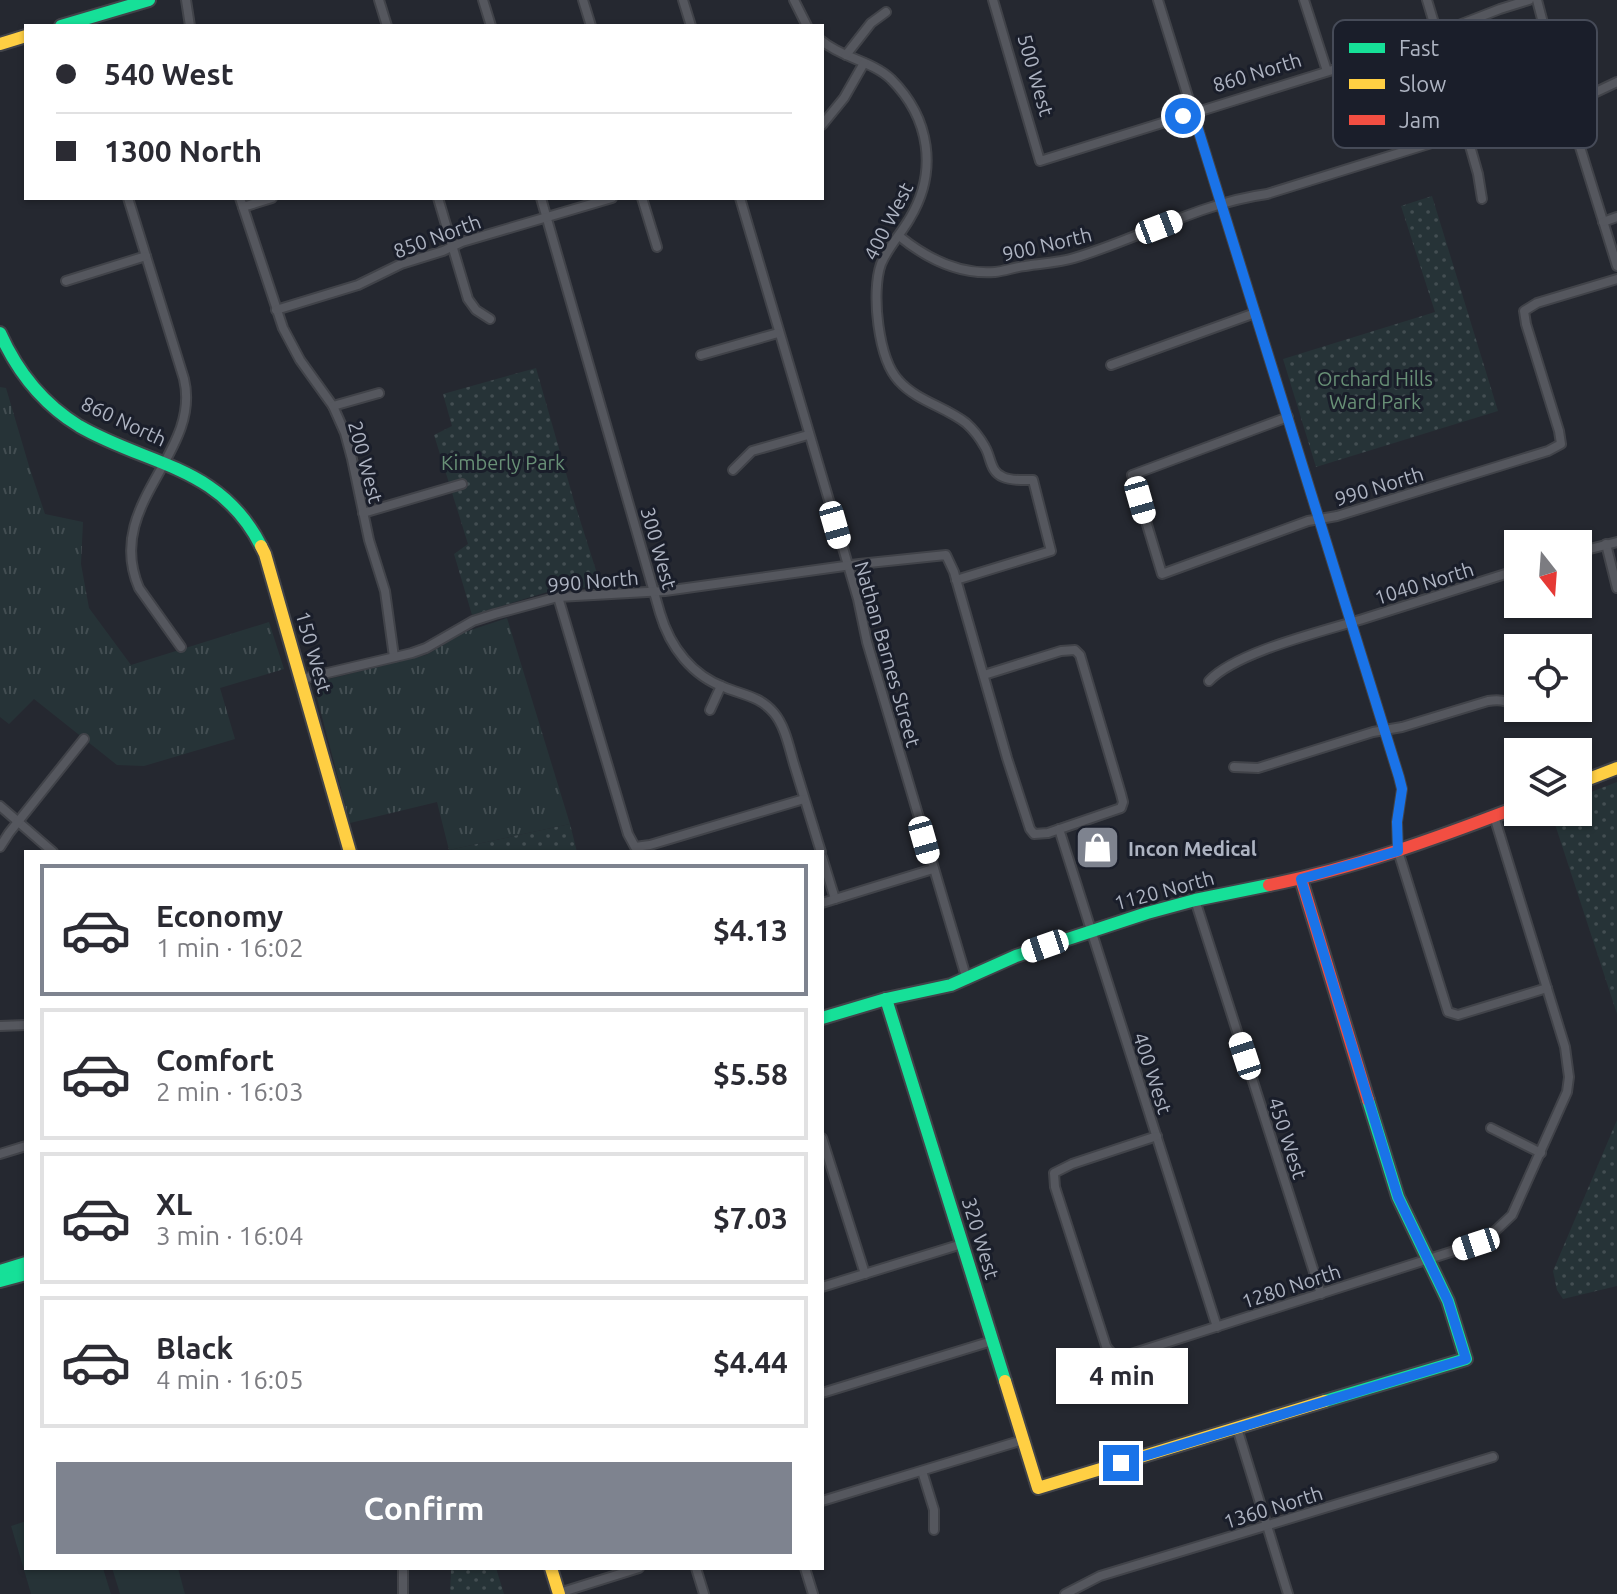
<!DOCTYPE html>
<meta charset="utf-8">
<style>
:root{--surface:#fff;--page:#f2f2f3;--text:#2b2b33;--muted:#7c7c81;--line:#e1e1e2;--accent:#7e838f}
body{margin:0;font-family:Ubuntu,sans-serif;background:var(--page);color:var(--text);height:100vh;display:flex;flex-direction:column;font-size:30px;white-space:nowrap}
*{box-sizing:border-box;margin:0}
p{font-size:26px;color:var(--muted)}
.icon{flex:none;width:44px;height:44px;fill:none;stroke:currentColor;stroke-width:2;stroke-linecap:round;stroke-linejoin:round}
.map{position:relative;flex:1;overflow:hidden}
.side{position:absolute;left:24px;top:850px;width:800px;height:720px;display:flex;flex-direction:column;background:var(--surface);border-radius:0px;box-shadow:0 2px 6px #0004}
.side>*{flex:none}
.top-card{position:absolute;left:24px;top:24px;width:800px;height:176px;border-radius:0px;box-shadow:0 2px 6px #0004;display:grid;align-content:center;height:176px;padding:0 32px;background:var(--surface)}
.needle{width:52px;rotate:163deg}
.controls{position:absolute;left:1504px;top:530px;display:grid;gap:16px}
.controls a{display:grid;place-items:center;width:88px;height:88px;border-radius:0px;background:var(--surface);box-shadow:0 2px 6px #0004;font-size:40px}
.end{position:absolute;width:36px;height:36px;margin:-18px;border:10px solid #1a73e8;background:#fff;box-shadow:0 0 0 4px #fff}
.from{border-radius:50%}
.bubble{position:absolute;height:56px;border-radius:0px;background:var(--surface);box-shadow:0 2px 6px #0004;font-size:26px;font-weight:700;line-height:56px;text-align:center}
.car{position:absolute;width:24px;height:48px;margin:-24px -12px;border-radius:10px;box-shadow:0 0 6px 2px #0007;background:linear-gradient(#fff 24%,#345 0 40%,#fff 0 76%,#345 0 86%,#fff 0)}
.top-card b{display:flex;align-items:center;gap:28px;height:76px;font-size:30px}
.top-card b+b{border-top:2px solid var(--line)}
.top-card i{width:20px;height:20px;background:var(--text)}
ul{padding:14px 0 0;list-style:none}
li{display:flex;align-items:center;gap:24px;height:132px;margin:0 16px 12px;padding:0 16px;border:4px solid var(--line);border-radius:0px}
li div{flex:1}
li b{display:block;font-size:30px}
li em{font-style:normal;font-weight:700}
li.on{border-color:var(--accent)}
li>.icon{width:72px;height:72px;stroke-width:1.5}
.action{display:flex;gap:16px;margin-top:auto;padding:16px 32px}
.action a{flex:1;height:92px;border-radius:0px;background:var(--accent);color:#fff;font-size:32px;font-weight:700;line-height:92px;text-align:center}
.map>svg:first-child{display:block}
</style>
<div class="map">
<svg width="1617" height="1594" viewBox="0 0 1617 1594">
<defs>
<pattern id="grass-tufts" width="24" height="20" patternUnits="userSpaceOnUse" patternTransform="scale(2)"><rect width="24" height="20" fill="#263337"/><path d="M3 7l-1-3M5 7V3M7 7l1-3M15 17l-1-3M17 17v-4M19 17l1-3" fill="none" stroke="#434e52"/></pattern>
<pattern id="park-dots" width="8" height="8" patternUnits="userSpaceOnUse" patternTransform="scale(2)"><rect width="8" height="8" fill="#263337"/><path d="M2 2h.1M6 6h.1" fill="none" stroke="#434e52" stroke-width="1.8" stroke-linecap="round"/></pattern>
</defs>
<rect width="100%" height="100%" fill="#252830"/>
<!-- grass -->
<g fill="url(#grass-tufts)">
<polygon points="0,387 6,388 29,466 45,514 83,522 81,564 89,608 131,665 269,622 284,669 220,688 235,739 144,766 117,765 34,699 9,724 0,717"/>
<polygon points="507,618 570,824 449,850 437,802 350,823 316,694 319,685 325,680 426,655 465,632"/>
</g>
<!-- park -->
<g fill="url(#park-dots)">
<polygon points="1432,196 1498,411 1316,467 1283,359 1435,312 1401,206"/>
<polygon points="536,368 574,501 601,586 554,590 472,615 454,554 468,544 434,435 452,426 443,394"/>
<polygon points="1617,782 1617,1014 1551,812 1578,812 1578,797"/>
<polygon points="570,824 577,852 443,852 449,850"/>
<polygon points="1617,1120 1617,1286 1563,1299 1557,1290 1553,1271"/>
<polygon points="451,1568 496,1568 504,1594 450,1594"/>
</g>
<!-- garden -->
<g fill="#263337">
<polygon points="26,1521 26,1568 103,1568 111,1594 31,1594 11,1526"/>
<polygon points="112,1568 178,1568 185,1594 120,1594"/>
</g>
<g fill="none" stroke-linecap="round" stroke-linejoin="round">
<defs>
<g id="street">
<polyline points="186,0 190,26"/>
<polyline points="379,0 387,26"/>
<polyline points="483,0 491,26"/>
<polyline points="583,0 591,26"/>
<polyline points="683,0 691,26"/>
<polyline points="794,0 807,26"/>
<polyline points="993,0 1040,161 1387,53 1500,9 1529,0"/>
<polyline points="1158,0 1399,777 1402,789 1397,822 1398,851 1448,1012 1458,1015 1547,988"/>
<polyline points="1304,0 1327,71"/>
<polyline points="1427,0 1437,33"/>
<polyline points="1537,0 1552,57 1617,266"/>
<path d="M 822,41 C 842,58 872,61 891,79 C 930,118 938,171 910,218 C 901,234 888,247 881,264 C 871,292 878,359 899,381 C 917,401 946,407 966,423 C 974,430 980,438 985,447 C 991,457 990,472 1003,477 C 1011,481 1023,480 1033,480 L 1051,551 L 956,580"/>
<polyline points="846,55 871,23 886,12"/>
<polyline points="822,125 844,98 864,63"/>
<polyline points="1466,132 1478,174 1482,199"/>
<path d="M 128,198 L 184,379 C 202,454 103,504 139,588 L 181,647"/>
<polyline points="240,198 283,328 300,360 333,406 345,433 352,459 369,540 385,591 394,657"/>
<polyline points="438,198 468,299 476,310 490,319"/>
<path d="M 541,198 L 660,613 C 670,647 692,676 726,688 C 744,695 761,697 774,713 C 785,726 789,747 794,764 C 803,793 812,823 821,852"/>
<polyline points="642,198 657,247"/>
<polyline points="740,198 858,599 867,642 967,980"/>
<polyline points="243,207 272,198"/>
<polyline points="1603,222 1617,217"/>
<path d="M 899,236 C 926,258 958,275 995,272 C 1005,271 1015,267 1025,266 C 1041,263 1058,263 1074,258 C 1138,239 1200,203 1267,194 L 1596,92 L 1617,82"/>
<polyline points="66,281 146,256"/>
<polyline points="276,310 358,285 401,264 443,251 462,242 612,198"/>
<polyline points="701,355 778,333"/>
<polyline points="1111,365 1255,313"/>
<polyline points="333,406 379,393"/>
<polyline points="1288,417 1132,475 1162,574 1308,521 1337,516 1548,451 1561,444 1559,431 1526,324 1524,311 1537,303 1617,279"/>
<polyline points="733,470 752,451 808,435"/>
<polyline points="363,513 462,484"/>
<polyline points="1606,544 1617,588"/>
<polyline points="1578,552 1617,542"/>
<polyline points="558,597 628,834 635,847 650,845 804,799"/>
<polyline points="302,679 412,653 426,648 473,621 495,614 558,597 665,591 859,564 946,555 954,572 1007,758 1030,829 1034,834 1048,833 1121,808 1123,802 1121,794 1080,655 1075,650 1061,651 984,675"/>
<path d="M 1209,681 C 1237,651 1325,631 1366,618 C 1417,602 1467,586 1518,570"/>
<polyline points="710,710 721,686"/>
<path d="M 1234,767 L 1258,768 L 1373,732 L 1402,727 L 1488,701 C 1506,698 1510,703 1523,714"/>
<polyline points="0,806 53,852"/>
<polyline points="1059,829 1217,1327"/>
<polyline points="0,847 9,833 84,739"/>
<polyline points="822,857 835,899"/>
<polyline points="1195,900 1321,1294"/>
<polyline points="822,903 933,869"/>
<polyline points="0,1026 26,1025"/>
<polyline points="1491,1128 1541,1153"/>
<path d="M 1157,1136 L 1072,1164 L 1054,1173 L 1055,1187 L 1106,1346 C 1112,1356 1119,1357 1131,1354 L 1476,1244 L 1493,1233 L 1512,1215 L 1567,1092 L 1569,1077 L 1565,1047 L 1494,816"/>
<polyline points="822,1138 865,1274"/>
<polyline points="0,1154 26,1146"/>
<polyline points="822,1287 962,1244"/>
<polyline points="822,1393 992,1341"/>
<polyline points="1237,1428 1288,1594"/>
<polyline points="922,1471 934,1510 934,1530"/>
<polyline points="822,1501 1023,1440"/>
<polyline points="696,1568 704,1594"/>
<polyline points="805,1568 813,1594"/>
<polyline points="559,1593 639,1568"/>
<polyline points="403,1594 403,1568"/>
<polyline points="1065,1594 1100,1576 1493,1457"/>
</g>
<g id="fast">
<polyline points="61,26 149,0"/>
<path d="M 0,333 C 17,371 43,404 79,426 C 148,466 220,465 261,546"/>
<polyline points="886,999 1005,1381"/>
<polyline points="822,1018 886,999 951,985 1016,956 1147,913 1195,900 1269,885"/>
<polyline points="0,1271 26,1263"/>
<polyline points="0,1281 26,1274"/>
<polyline points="1325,1401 1466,1359 1448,1301 1398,1197 1368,1100"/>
</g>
<g id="slow">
<polyline points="0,44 26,36"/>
<polyline points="261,546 265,554 350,852"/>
<polyline points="1578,783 1617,768"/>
<polyline points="1005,1381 1038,1488 1325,1401"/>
<polyline points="551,1568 559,1594"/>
</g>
<g id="jam">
<polyline points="1301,879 1368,1100"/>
<path d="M 1269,885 C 1355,868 1437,838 1518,807"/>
</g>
</defs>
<!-- street casing -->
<use href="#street" stroke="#414349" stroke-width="12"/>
<!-- fast casing -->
<use href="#fast" stroke="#414349" stroke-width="16"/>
<!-- slow casing -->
<use href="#slow" stroke="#414349" stroke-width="16"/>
<!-- jam casing -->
<use href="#jam" stroke="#414349" stroke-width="16"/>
<!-- street -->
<use href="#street" stroke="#55575e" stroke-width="8"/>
<!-- fast -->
<use href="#fast" stroke="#16e098" stroke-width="12"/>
<!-- slow -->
<use href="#slow" stroke="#ffcf43" stroke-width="12"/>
<!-- jam -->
<use href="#jam" stroke="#f24e42" stroke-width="12"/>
</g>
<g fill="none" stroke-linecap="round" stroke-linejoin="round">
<!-- route -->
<polyline stroke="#1a73e8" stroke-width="10" points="1121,1463 1466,1359 1448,1301 1398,1197 1301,879 1398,851 1397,822 1402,789 1399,777 1193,113 1183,116"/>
</g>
<!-- icons -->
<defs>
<symbol id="shop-square" viewBox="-11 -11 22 22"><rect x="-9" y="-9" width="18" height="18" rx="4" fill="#7e838f" stroke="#1a1e2a"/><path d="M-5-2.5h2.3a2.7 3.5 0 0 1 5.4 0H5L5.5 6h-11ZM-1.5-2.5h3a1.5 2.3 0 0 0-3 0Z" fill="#fff"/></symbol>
</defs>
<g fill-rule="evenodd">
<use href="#shop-square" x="1072" y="822" width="51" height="51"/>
</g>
<g text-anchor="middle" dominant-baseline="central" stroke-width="6" stroke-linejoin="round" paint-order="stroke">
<!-- street labels -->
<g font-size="20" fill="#aeb4c2" stroke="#1a1e2a">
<text transform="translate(1257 72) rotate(-17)">860 North</text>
<text transform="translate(1036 75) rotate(74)">500 West</text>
<text transform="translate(888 221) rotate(-63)">400 West</text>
<text transform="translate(437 236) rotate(-20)">850 North</text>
<text transform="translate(1047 244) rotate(-13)">900 North</text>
<text transform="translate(124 421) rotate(25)">860 North</text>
<text transform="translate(366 462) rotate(75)">200 West</text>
<text transform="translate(1379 486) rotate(-17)">990 North</text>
<text transform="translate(659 548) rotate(74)">300 West</text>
<text transform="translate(593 581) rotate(-5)">990 North</text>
<text transform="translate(1424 583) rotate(-17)">1040 North</text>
<text transform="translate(314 652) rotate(74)">150 West</text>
<text transform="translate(888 654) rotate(74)">Nathan Barnes Street</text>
<text transform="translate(1164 890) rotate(-15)">1120 North</text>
<text transform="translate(1153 1073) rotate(72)">400 West</text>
<text transform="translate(1288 1138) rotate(72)">450 West</text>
<text transform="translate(981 1238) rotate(73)">320 West</text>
<text transform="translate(1291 1286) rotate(-18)">1280 North</text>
<text transform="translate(1273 1507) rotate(-17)">1360 North</text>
</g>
<!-- park labels -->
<g font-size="20" fill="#689076" stroke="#1a1e2a">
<text x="1375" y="378">Orchard Hills<tspan x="1375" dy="23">Ward Park</tspan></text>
<text x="503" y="462">Kimberly Park</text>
</g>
<!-- poi labels -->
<g font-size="20" font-weight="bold" fill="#aeb4c2" stroke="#1a1e2a" text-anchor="start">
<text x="1128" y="848">Incon Medical</text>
</g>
</g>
<!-- legend -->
<rect x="1333" y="20" width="264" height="128" rx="12" fill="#1a1e2a" stroke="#464b58" stroke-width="2"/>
<rect x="1349" y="43" width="36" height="10" fill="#16e098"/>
<rect x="1349" y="79" width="36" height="10" fill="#ffcf43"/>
<rect x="1349" y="115" width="36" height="10" fill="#f24e42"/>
<g font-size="22" fill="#aeb4c2">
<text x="1399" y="56">Fast</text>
<text x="1399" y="92">Slow</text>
<text x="1399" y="128">Jam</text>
</g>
</svg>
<div class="controls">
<a><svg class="needle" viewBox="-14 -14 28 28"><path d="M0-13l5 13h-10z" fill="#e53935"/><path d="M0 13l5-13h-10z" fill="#7c7c81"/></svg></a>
<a><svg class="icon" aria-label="locate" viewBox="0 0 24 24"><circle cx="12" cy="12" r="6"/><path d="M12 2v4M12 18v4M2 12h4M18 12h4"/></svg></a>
<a><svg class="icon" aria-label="layers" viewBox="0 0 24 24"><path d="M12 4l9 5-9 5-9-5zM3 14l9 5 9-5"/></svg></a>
</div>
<i class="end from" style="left:1183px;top:116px"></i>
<i class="end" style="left:1121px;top:1463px"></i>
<div class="bubble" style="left:1056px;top:1348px;width:132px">4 min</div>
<i class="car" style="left:1159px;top:227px;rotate:69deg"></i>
<i class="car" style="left:1140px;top:500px;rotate:164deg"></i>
<i class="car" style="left:835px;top:525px;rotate:164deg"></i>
<i class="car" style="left:924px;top:840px;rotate:164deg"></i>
<i class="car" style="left:1045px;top:946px;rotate:251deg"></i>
<i class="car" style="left:1245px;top:1056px;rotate:342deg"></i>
<i class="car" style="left:1476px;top:1244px;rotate:252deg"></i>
<div class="top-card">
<b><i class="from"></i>540 West</b>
<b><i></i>1300 North</b>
</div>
<section class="side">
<ul>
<li class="on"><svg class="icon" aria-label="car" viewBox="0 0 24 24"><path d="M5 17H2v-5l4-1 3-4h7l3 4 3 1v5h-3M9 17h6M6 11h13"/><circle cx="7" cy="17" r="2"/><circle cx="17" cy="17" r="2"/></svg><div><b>Economy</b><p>1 min · 16:02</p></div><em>$4.13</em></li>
<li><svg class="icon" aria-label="car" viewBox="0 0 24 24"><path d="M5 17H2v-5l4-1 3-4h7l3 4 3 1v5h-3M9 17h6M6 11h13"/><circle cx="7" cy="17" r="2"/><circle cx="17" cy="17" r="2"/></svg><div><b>Comfort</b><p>2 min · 16:03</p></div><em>$5.58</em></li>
<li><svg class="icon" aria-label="car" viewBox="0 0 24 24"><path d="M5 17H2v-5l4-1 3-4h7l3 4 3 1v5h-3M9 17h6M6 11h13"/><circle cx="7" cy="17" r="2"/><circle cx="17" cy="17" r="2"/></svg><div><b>XL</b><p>3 min · 16:04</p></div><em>$7.03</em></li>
<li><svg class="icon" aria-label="car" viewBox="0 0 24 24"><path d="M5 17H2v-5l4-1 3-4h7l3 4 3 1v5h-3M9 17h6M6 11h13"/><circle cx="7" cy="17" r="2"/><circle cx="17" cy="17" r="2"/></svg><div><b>Black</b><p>4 min · 16:05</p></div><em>$4.44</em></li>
</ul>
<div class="action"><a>Confirm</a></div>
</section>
</div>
